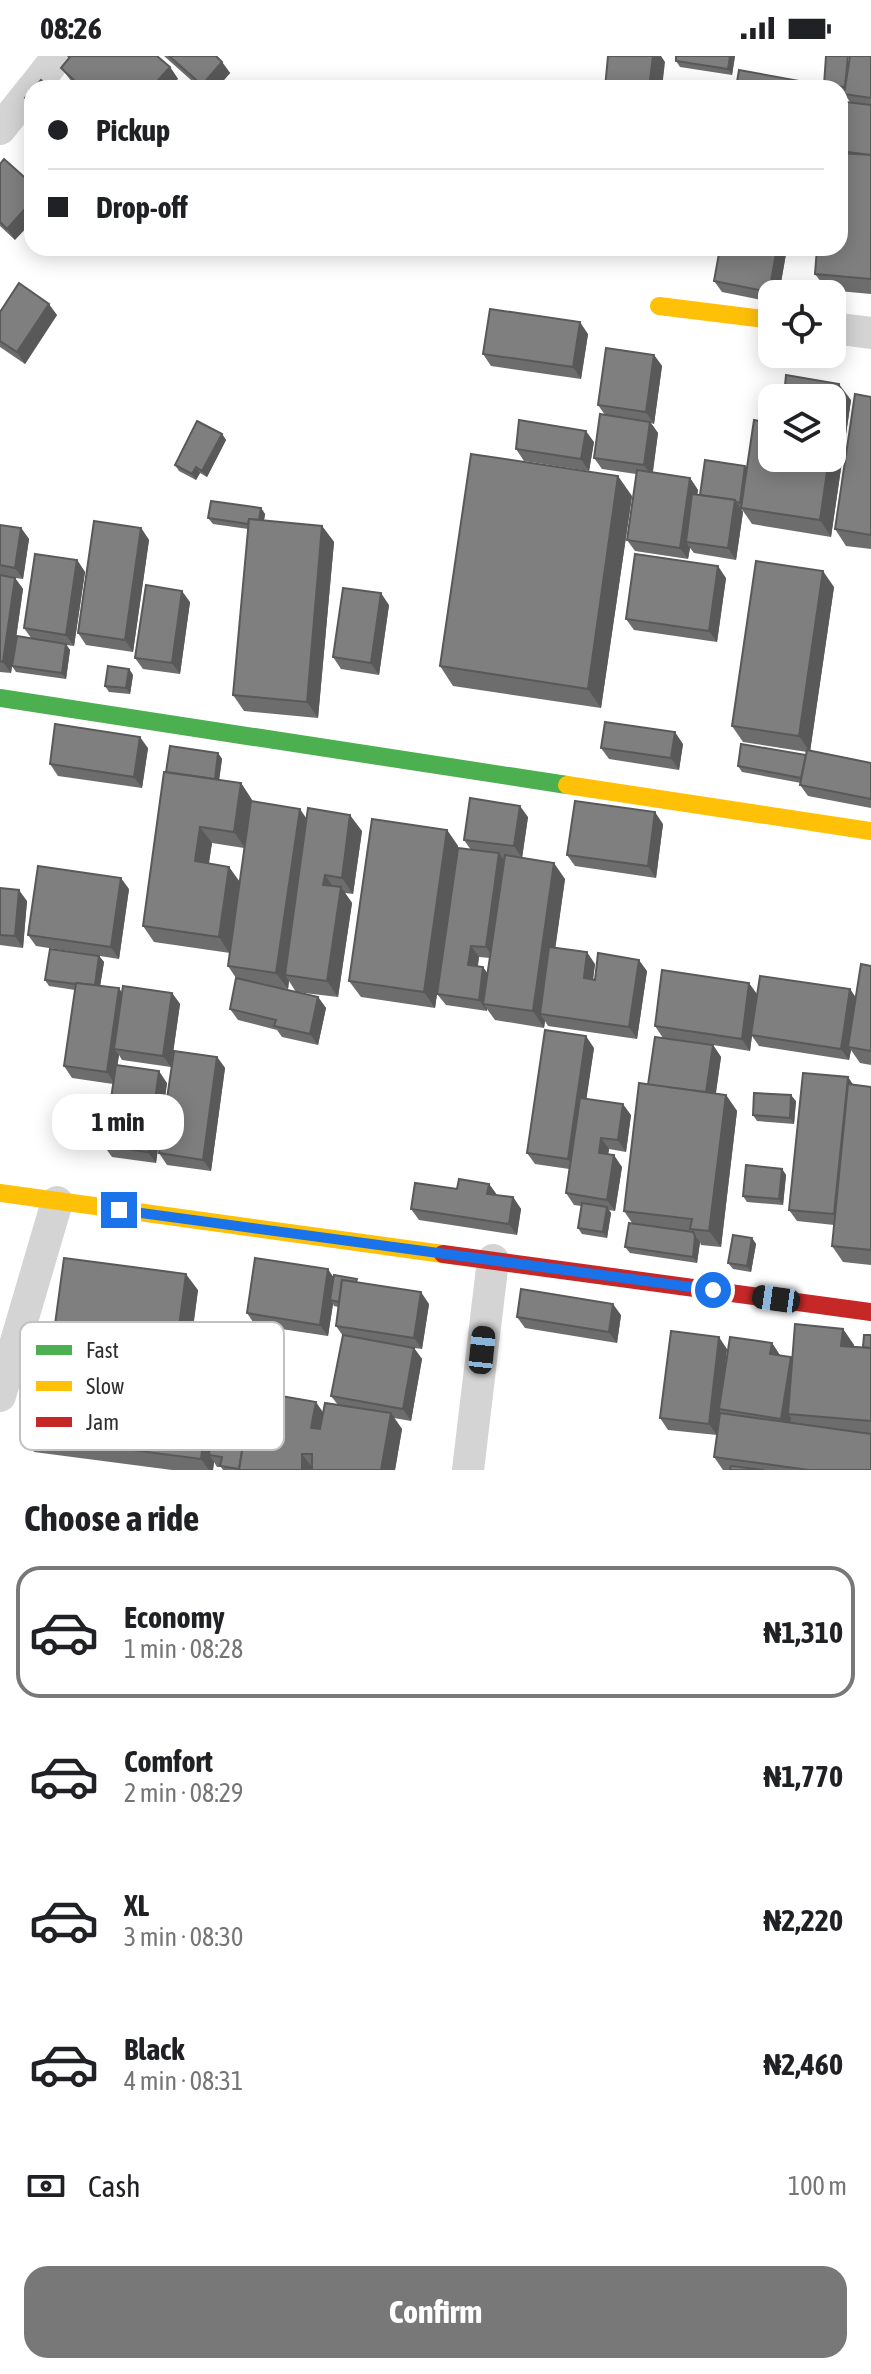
<!DOCTYPE html>
<meta charset="utf-8">
<style>
:root{--surface:#fff;--page:#f2f2f2;--text:#202124;--muted:#757577;--line:#e0e0e0;--accent:#787878}
body{margin:0;font-family:"Asap Condensed",sans-serif;background:var(--page);color:var(--text);height:100vh;display:flex;flex-direction:column;font-size:30px;white-space:nowrap}
*{box-sizing:border-box;margin:0}
p{font-size:26px;color:var(--muted)}
.icon{flex:none;width:44px;height:44px;fill:none;stroke:currentColor;stroke-width:2;stroke-linecap:round;stroke-linejoin:round}
.map{position:relative;height:1414px;overflow:hidden}
.side{display:flex;flex-direction:column;background:var(--surface);flex:1}
.side>*{flex:none}
.guide{position:absolute;left:24px;top:24px;width:824px;height:176px;border-radius:24px;box-shadow:0 4px 20px #0003;display:grid;align-content:center;height:176px;padding:0 24px;background:var(--surface)}
.tools{position:absolute;left:758px;top:224px;display:grid;gap:16px}
.tools a{display:grid;place-items:center;width:88px;height:88px;border-radius:16px;background:var(--surface);box-shadow:0 4px 20px #0003;font-size:40px}
.end{position:absolute;width:36px;height:36px;margin:-18px;border:10px solid #1a73e8;background:#fff;box-shadow:0 0 0 4px #fff}
.from{border-radius:50%}
.bubble{position:absolute;height:56px;border-radius:24px;background:var(--surface);box-shadow:0 4px 20px #0003;font-size:26px;font-weight:700;line-height:56px;text-align:center}
.car{position:absolute;width:24px;height:48px;margin:-24px -12px;border-radius:10px;box-shadow:0 0 6px 2px #0007;background:linear-gradient(#222 24%,#8ab4d8 0 40%,#222 0 76%,#8ab4d8 0 86%,#222 0)}
.guide b{display:flex;align-items:center;gap:28px;height:76px;font-size:30px}
.guide b+b{border-top:2px solid var(--line)}
.guide i{width:20px;height:20px;background:var(--text)}
ul{padding:0;list-style:none}
li{display:flex;align-items:center;gap:24px;height:132px;margin:0 16px 12px;padding:0 8px;border:4px solid transparent;border-radius:24px}
li div{flex:1}
li b{display:block;font-size:30px}
li em{font-style:normal;font-weight:700}
li.selected{border-color:var(--accent)}
li>.icon{width:72px;height:72px;stroke-width:1.5}
h2{padding:0 24px;font-size:36px;line-height:96px}
.pay{display:flex;align-items:center;gap:20px;height:88px;padding:0 24px;font-size:30px}
.pay p{margin-inline-start:auto}
.button{display:flex;gap:16px;margin-top:auto;padding:16px 24px}
.button a{flex:1;height:92px;border-radius:24px;background:var(--accent);color:#fff;font-size:32px;font-weight:700;line-height:92px;text-align:center}
.status{display:flex;justify-content:space-between;align-items:center;height:56px;padding:0 40px;background:var(--surface);direction:ltr}
.status svg{height:22px;fill:currentColor}
.map>svg:first-child{display:block}
</style>
<div class="status"><b>08:26</b><svg viewBox="0 0 49 12"><path d="M0 12V9h3v3zM5 12V6h3v6zM10 12V3h3v9zM15 12V0h3v12zM26 1h20v11H26zM47 4h2v5h-2z"/></svg></div>
<div class="map">
<svg width="871" height="1414" viewBox="0 0 871 1414">
<rect width="100%" height="100%" fill="#fff"/>
<g fill="none" stroke-linecap="round" stroke-linejoin="round">
<!-- street -->
<g stroke="#d4d4d4" stroke-width="32">
<polyline points="33,32 58,0"/>
<polyline points="0,73 32,33"/>
<polyline points="832,272 871,277"/>
<polyline points="0,1340 57,1146"/>
<polyline points="468,1414 493,1204"/>
</g>
<!-- fast -->
<polyline stroke="#4caf50" stroke-width="18" points="0,642 567,729"/>
<!-- slow -->
<g stroke="#ffc107" stroke-width="18">
<polyline points="659,250 772,264"/>
<polyline points="567,729 871,775"/>
<polyline points="0,1137 443,1198"/>
</g>
<!-- jam -->
<polyline stroke="#c62828" stroke-width="18" points="443,1198 871,1256"/>
</g>
<!-- wall -->
<g fill="#6d6d6d" fill-rule="evenodd">
<polygon points="67,0 157,0 170,11 178,23 72,26 61,12 69,3"/>
<polygon points="164,0 216,0 222,6 230,17 217,32 200,32"/>
<polygon points="676,0 735,0 732,19 680,11 676,5"/>
<polygon points="871,0 871,238 827,234 815,218 841,97 840,95 850,46 844,37 840,36 840,32 826,32 824,29"/>
<polygon points="0,108 15,184 0,170"/>
<polygon points="720,192 787,192 779,238 772,238 772,246 722,236 714,225"/>
<polygon points="0,256 57,259 25,308 0,291"/>
<polygon points="588,278 581,323 491,310 483,298"/>
<polygon points="654,299 662,310 654,368 651,367 658,377 653,416 690,422 698,434 697,439 700,439 747,413 764,366 784,341 851,344 831,481 752,468 741,452 743,456 736,504 694,497 690,492 688,503 635,495 627,484 636,418 602,413 594,402 605,359 598,349"/>
<polygon points="871,341 871,493 846,490 835,473"/>
<polygon points="222,378 226,384 207,421 200,417 196,424 179,415 175,409"/>
<polygon points="594,386 589,415 524,405 516,393"/>
<polygon points="632,440 601,652 453,630 440,610"/>
<polygon points="261,452 265,458 264,465 322,470 334,486 318,662 244,655 233,639 248,473 213,468 208,462"/>
<polygon points="0,469 21,472 29,483 23,523 15,522 23,533 11,617 0,616"/>
<polygon points="141,472 149,484 133,596 86,589 78,577"/>
<polygon points="77,504 85,516 74,590 66,589 70,594 66,623 16,616 12,610 31,582 24,572"/>
<polygon points="726,522 717,586 634,574 626,563"/>
<polygon points="834,531 810,695 871,707 871,752 808,740 800,729 801,727 742,716 738,710 806,699 807,696 743,686 732,670"/>
<polygon points="190,546 180,618 143,613 135,602"/>
<polygon points="389,549 379,619 341,613 333,601"/>
<polygon points="129,613 133,619 130,638 109,636 105,630"/>
<polygon points="683,688 679,714 609,703 601,692"/>
<polygon points="148,692 142,732 58,720 50,708"/>
<path d="M 218,697 L 222,703 L 219,724 L 241,727 L 252,744 L 252,745 L 307,763 L 362,775 L 353,838 L 345,837 L 352,847 L 338,941 L 296,936 L 289,925 L 288,933 L 277,932 L 318,941 L 326,952 L 318,989 L 282,981 L 277,974 L 238,964 L 230,953 L 236,922 L 228,910 L 230,897 L 154,886 L 143,870 L 166,716 ZM 212,787 L 244,792 L 240,826 L 229,811 L 209,808 Z"/>
<path d="M 528,761 L 522,802 L 565,823 L 555,892 L 595,908 L 593,923 L 647,915 L 637,983 L 548,970 L 545,965 L 544,972 L 495,964 L 487,953 L 487,955 L 446,949 L 437,938 L 471,794 L 464,784 ZM 479,901 L 490,902 L 488,918 L 483,911 L 478,910 Z"/>
<polygon points="663,768 656,822 575,810 567,799"/>
<polygon points="447,774 458,790 435,952 361,941 349,925"/>
<polygon points="0,832 27,845 23,892 0,889"/>
<polygon points="129,833 119,903 36,890 28,879"/>
<polygon points="99,900 104,906 100,930 122,937 172,937 180,948 171,1011 122,1004 119,999 117,1009 167,1027 156,1107 112,1101 104,1090 113,1028 72,1022 64,1010 75,934 49,930 45,924"/>
<polygon points="871,910 871,1009 860,1007 851,994 849,1004 759,990 752,980 750,995 713,989 721,1001 716,1037 726,1039 737,1055 721,1191 701,1189 700,1186 697,1207 630,1197 625,1191 632,1167 624,1155 648,1029 663,982 655,970 757,938 850,933 856,942"/>
<polygon points="594,992 586,1043 631,1059 626,1096 609,1093 608,1098 622,1111 615,1155 609,1154 611,1157 607,1182 582,1178 578,1172 581,1150 574,1149 566,1137 569,1113 535,1108 527,1097"/>
<polygon points="217,1001 225,1012 211,1115 167,1109 159,1097"/>
<polygon points="848,1021 853,1029 871,1031 871,1209 843,1206 832,1190 834,1169 797,1165 789,1154"/>
<polygon points="796,1045 794,1068 757,1065 753,1059"/>
<polygon points="782,1113 786,1119 783,1149 747,1146 743,1140"/>
<polygon points="489,1128 497,1139 513,1141 521,1153 517,1179 419,1164 411,1153 457,1133"/>
<polygon points="752,1182 756,1188 751,1216 733,1213 728,1207"/>
<polygon points="334,1221 359,1227 429,1248 422,1293 414,1292 422,1303 411,1365 394,1362 402,1373 395,1414 223,1414 221,1411 217,1411 214,1406 213,1414 172,1414 34,1396 23,1380 58,1307 51,1298 198,1234 186,1328 192,1329 210,1327 217,1337 323,1357 338,1349 331,1340 343,1280 336,1270 338,1251 334,1250 333,1248 328,1280 255,1269 247,1257"/>
<polygon points="621,1259 617,1287 525,1272 517,1261"/>
<polygon points="843,1273 854,1289 854,1291 863,1291 871,1279 871,1414 723,1414 714,1401 717,1379 668,1374 660,1362 727,1293 723,1324 772,1287 780,1300 792,1303"/>
</g>
<!-- shaded-wall -->
<g fill="#595959">
<polygon points="653,0 661,0 665,6 662,32 649,32"/>
<polygon points="730,0 735,0 732,19 728,13"/>
<polygon points="222,6 230,17 217,32 204,32 202,29"/>
<polygon points="170,11 178,23 169,32 151,32"/>
<polygon points="32,145 32,166 15,184 7,173"/>
<polygon points="777,192 787,192 779,238 772,238 772,240 769,236"/>
<polygon points="49,248 57,259 25,308 17,296"/>
<polygon points="580,266 588,278 581,323 573,311"/>
<polygon points="654,299 662,310 654,368 646,356"/>
<polygon points="839,328 851,344 831,481 820,464 829,402 832,402 832,379"/>
<polygon points="650,366 658,377 652,420 644,409"/>
<polygon points="586,375 594,386 589,415 581,403"/>
<polygon points="222,378 226,384 207,421 202,415"/>
<polygon points="745,410 749,416 744,453 740,447"/>
<polygon points="196,411 200,417 196,424 192,418"/>
<polygon points="618,420 632,440 601,652 588,633"/>
<polygon points="690,422 698,434 691,487 686,486 690,492 688,503 680,492"/>
<polygon points="735,444 743,456 736,504 728,492"/>
<polygon points="261,452 265,458 262,475 258,469"/>
<polygon points="322,470 334,486 318,662 307,646"/>
<polygon points="21,472 29,483 23,523 15,512"/>
<polygon points="141,472 149,484 133,596 125,584"/>
<polygon points="77,504 85,516 74,590 66,579"/>
<polygon points="718,510 726,522 717,586 709,575"/>
<polygon points="823,515 834,531 810,696 799,680"/>
<polygon points="15,522 23,533 11,617 3,606"/>
<polygon points="182,535 190,546 180,618 172,607"/>
<polygon points="381,537 389,549 379,619 371,607"/>
<polygon points="66,588 70,594 66,623 62,617"/>
<polygon points="129,613 133,619 130,638 126,632"/>
<polygon points="675,676 683,688 679,714 671,702"/>
<polygon points="140,681 148,692 142,732 134,721"/>
<polygon points="218,697 222,703 218,732 214,726"/>
<polygon points="241,727 252,744 245,792 234,776"/>
<polygon points="520,750 528,761 522,802 514,790"/>
<polygon points="300,753 311,769 285,919 289,925 288,933 276,917"/>
<polygon points="655,756 663,768 656,822 648,810"/>
<polygon points="350,759 362,775 353,838 342,822"/>
<polygon points="200,771 212,787 206,822 195,805"/>
<polygon points="447,774 458,790 435,952 424,936"/>
<polygon points="499,797 507,809 494,903 486,891"/>
<polygon points="554,807 565,823 546,959 540,958 545,965 544,972 533,955"/>
<polygon points="229,811 240,827 230,898 219,881"/>
<polygon points="325,819 336,835 323,829"/>
<polygon points="121,822 129,833 119,903 111,891"/>
<polygon points="341,831 352,847 338,941 327,925"/>
<polygon points="19,834 27,845 23,892 15,880"/>
<polygon points="471,890 479,901 476,920 468,909"/>
<polygon points="587,896 595,908 592,933 584,922"/>
<polygon points="99,900 104,906 99,937 95,931"/>
<polygon points="639,904 647,915 637,983 629,971"/>
<polygon points="483,911 491,923 483,948 487,953 487,955 479,944"/>
<polygon points="749,927 757,938 750,995 742,983"/>
<polygon points="119,932 127,944 114,993 119,999 115,1028 107,1016"/>
<polygon points="850,933 858,945 848,991 851,994 849,1004 841,993"/>
<polygon points="172,937 180,948 171,1011 163,1000"/>
<polygon points="318,941 326,952 318,989 310,978"/>
<polygon points="586,980 594,992 576,1114 568,1103"/>
<polygon points="713,989 721,1001 714,1049 706,1038"/>
<polygon points="217,1001 225,1012 211,1115 203,1104"/>
<polygon points="159,1015 167,1027 156,1107 148,1096"/>
<polygon points="848,1021 856,1033 842,1170 834,1158"/>
<polygon points="726,1039 737,1055 721,1191 709,1175"/>
<polygon points="791,1039 796,1045 794,1068 790,1062"/>
<polygon points="623,1048 631,1059 626,1096 618,1084"/>
<polygon points="601,1082 609,1093 607,1108 599,1097"/>
<polygon points="614,1099 622,1111 615,1155 607,1144"/>
<polygon points="782,1113 786,1119 783,1149 779,1143"/>
<polygon points="489,1128 497,1139 487,1138"/>
<polygon points="513,1141 521,1153 517,1179 509,1168"/>
<polygon points="607,1151 611,1157 607,1182 603,1176"/>
<polygon points="695,1180 700,1186 697,1207 693,1201"/>
<polygon points="752,1182 756,1188 751,1216 747,1210"/>
<polygon points="328,1213 336,1225 330,1244 333,1248 328,1280 320,1269"/>
<polygon points="186,1218 198,1234 185,1327 194,1339 189,1334 186,1334 173,1315"/>
<polygon points="421,1236 429,1248 422,1293 414,1282"/>
<polygon points="613,1248 621,1259 617,1287 609,1276"/>
<polygon points="843,1273 854,1289 853,1306 841,1290"/>
<polygon points="719,1281 727,1293 717,1379 709,1368"/>
<polygon points="772,1287 780,1299 778,1310 770,1298"/>
<polygon points="414,1292 422,1303 411,1365 403,1353"/>
<polygon points="791,1301 799,1313 788,1358 791,1362 789,1374 781,1363"/>
<polygon points="210,1327 221,1343 209,1399 214,1406 213,1414 209,1414 201,1403"/>
<polygon points="177,1332 188,1348 175,1346"/>
<polygon points="316,1346 327,1362 322,1388 311,1372"/>
<polygon points="391,1357 402,1373 395,1414 381,1414"/>
<polygon points="302,1398 314,1414 302,1414"/>
</g>
<!-- building -->
<g fill="#7f7f7f" stroke="#595959" stroke-width="2" fill-rule="evenodd">
<polygon points="69,0 157,0 170,11 151,32 67,32 74,24 61,12 70,1"/>
<polygon points="169,0 216,0 222,6 202,29"/>
<polygon points="608,0 653,0 649,32 605,32"/>
<polygon points="676,0 730,0 728,13 676,5"/>
<polygon points="826,0 848,0 845,31 824,29"/>
<polygon points="850,0 871,0 871,42 844,38"/>
<polygon points="739,14 816,28 816,32 736,32"/>
<polygon points="41,24 49,32 34,32"/>
<polygon points="32,34 32,49 25,42"/>
<polygon points="846,46 871,49 871,99 840,95"/>
<polygon points="840,97 871,99 871,223 815,218 817,192 840,192"/>
<polygon points="4,103 32,128 32,145 7,173 0,166 0,108"/>
<polygon points="720,192 777,192 769,236 714,225"/>
<polygon points="19,227 49,248 17,296 0,285 0,256"/>
<polygon points="490,253 580,266 573,311 483,298"/>
<polygon points="606,292 654,299 646,356 598,349"/>
<polygon points="786,319 839,328 832,379 832,342 772,342 772,402 829,402 820,464 741,452 754,364 764,366 769,338 784,341"/>
<polygon points="855,338 871,341 871,479 835,473"/>
<polygon points="600,358 650,366 644,409 594,402"/>
<polygon points="519,364 586,375 581,403 516,393"/>
<polygon points="197,365 222,378 202,415 196,411 192,418 175,409"/>
<polygon points="471,398 618,420 588,633 440,610"/>
<polygon points="705,404 745,410 740,447 736,446 735,444 700,439"/>
<polygon points="637,414 690,422 680,492 627,484"/>
<polygon points="692,438 735,444 728,492 686,486"/>
<polygon points="211,445 261,452 259,464 249,463 248,468 208,462"/>
<polygon points="249,463 322,470 307,646 233,639"/>
<polygon points="94,465 141,472 125,584 78,577"/>
<polygon points="0,469 21,472 15,512 0,509"/>
<polygon points="35,498 77,504 66,579 24,572"/>
<polygon points="635,498 718,510 709,575 626,563"/>
<polygon points="756,505 823,515 799,680 732,670"/>
<polygon points="0,519 15,522 3,606 0,605"/>
<polygon points="146,529 182,535 172,607 135,602"/>
<polygon points="343,532 381,537 371,607 333,601"/>
<polygon points="17,580 66,588 62,617 12,610"/>
<polygon points="108,610 129,613 126,632 105,630"/>
<polygon points="605,666 675,676 671,702 601,692"/>
<polygon points="55,668 140,681 134,721 50,708"/>
<polygon points="741,688 806,699 801,722 738,710"/>
<polygon points="170,690 218,697 215,723 166,716"/>
<polygon points="807,694 871,707 871,743 800,729"/>
<polygon points="164,716 241,727 234,776 200,771 195,805 229,811 219,881 143,870"/>
<polygon points="470,742 520,750 514,790 464,784"/>
<polygon points="251,745 300,753 276,917 228,910"/>
<polygon points="575,745 655,756 648,810 567,799"/>
<polygon points="308,752 350,759 342,822 325,819 323,829 341,831 327,925 285,919"/>
<polygon points="372,763 447,774 424,936 349,925"/>
<polygon points="458,792 499,797 486,891 471,890 468,909 483,911 479,944 437,938"/>
<polygon points="505,799 554,807 533,955 483,948"/>
<polygon points="38,810 121,822 111,891 28,879"/>
<polygon points="0,832 19,834 15,880 0,879"/>
<polygon points="549,891 587,896 584,922 595,924 598,897 639,904 629,971 540,958"/>
<polygon points="50,893 99,900 95,929 76,927 76,928 45,924"/>
<polygon points="861,908 871,910 871,995 848,991"/>
<polygon points="662,914 749,927 742,983 655,970"/>
<polygon points="760,920 850,933 841,993 751,979"/>
<polygon points="236,922 318,941 310,978 274,970 276,964 230,953"/>
<polygon points="76,927 119,932 107,1016 64,1010"/>
<polygon points="123,930 172,937 163,1000 114,993"/>
<polygon points="545,974 586,980 568,1103 527,1097"/>
<polygon points="655,981 713,989 706,1036 648,1029"/>
<polygon points="174,995 217,1001 203,1104 159,1097"/>
<polygon points="116,1009 159,1015 148,1096 104,1090"/>
<polygon points="803,1017 848,1021 834,1158 789,1154"/>
<polygon points="639,1027 726,1039 709,1175 690,1173 692,1163 624,1155"/>
<polygon points="848,1028 871,1031 871,1194 832,1190"/>
<polygon points="754,1037 791,1039 790,1062 753,1059"/>
<polygon points="580,1042 623,1048 618,1084 601,1082 599,1097 614,1099 607,1144 566,1137"/>
<polygon points="746,1109 782,1113 779,1143 743,1140"/>
<polygon points="459,1123 489,1128 487,1138 513,1141 509,1168 411,1153 415,1127 457,1133"/>
<polygon points="582,1147 607,1151 603,1176 578,1172"/>
<polygon points="629,1167 693,1176 695,1180 693,1201 625,1191"/>
<polygon points="733,1179 752,1182 747,1210 728,1207"/>
<polygon points="64,1202 186,1218 173,1315 51,1298"/>
<polygon points="255,1202 328,1213 320,1269 247,1257"/>
<polygon points="334,1219 357,1223 356,1226 342,1224 339,1246 330,1244"/>
<polygon points="342,1224 421,1236 414,1282 336,1270"/>
<polygon points="521,1233 613,1248 609,1276 517,1261"/>
<polygon points="795,1268 843,1273 841,1290 871,1292 871,1365 788,1358"/>
<polygon points="671,1275 719,1281 709,1368 660,1362"/>
<polygon points="343,1279 414,1292 403,1353 331,1340"/>
<polygon points="864,1279 871,1279 871,1292 863,1291"/>
<polygon points="730,1281 772,1287 770,1298 791,1301 781,1363 719,1353"/>
<path d="M 32,1304 L 182,1323 L 182,1328 L 192,1329 L 193,1324 L 210,1327 L 201,1403 L 23,1380 ZM 177,1332 L 189,1334 L 187,1348 L 175,1346 Z"/>
<polygon points="218,1335 251,1340 239,1413 220,1410 222,1401 209,1399"/>
<polygon points="252,1335 316,1346 311,1372 320,1373 325,1347 391,1357 381,1414 312,1414 312,1398 302,1398 302,1414 239,1414"/>
<polygon points="720,1357 871,1378 871,1414 809,1414 714,1401"/>
<polygon points="731,1410 764,1414 730,1414"/>
</g>
<g fill="none" stroke-linecap="round" stroke-linejoin="round">
<!-- route -->
<polyline stroke="#1a73e8" stroke-width="10" points="119,1154 713,1234"/>
</g>
<!-- legend -->
<rect x="20" y="1266" width="264" height="128" rx="12" fill="#fff" stroke="#c1c1c1" stroke-width="2"/>
<rect x="36" y="1289" width="36" height="10" fill="#4caf50"/>
<rect x="36" y="1325" width="36" height="10" fill="#ffc107"/>
<rect x="36" y="1361" width="36" height="10" fill="#c62828"/>
<g font-size="22" fill="#2f2f2f">
<text x="86" y="1302">Fast</text>
<text x="86" y="1338">Slow</text>
<text x="86" y="1374">Jam</text>
</g>
</svg>
<div class="tools">
<a><svg class="icon" aria-label="locate" viewBox="0 0 24 24"><circle cx="12" cy="12" r="6"/><path d="M12 2v4M12 18v4M2 12h4M18 12h4"/></svg></a>
<a><svg class="icon" aria-label="layers" viewBox="0 0 24 24"><path d="M12 4l9 5-9 5-9-5zM3 14l9 5 9-5"/></svg></a>
</div>
<i class="end from" style="left:713px;top:1234px"></i>
<i class="end" style="left:119px;top:1154px"></i>
<div class="bubble" style="left:52px;top:1038px;width:132px">1 min</div>
<i class="car" style="left:776px;top:1243px;rotate:278deg"></i>
<i class="car" style="left:482px;top:1294px;rotate:6deg"></i>
<div class="guide">
<b><i class="from"></i>Pickup</b>
<b><i></i>Drop-off</b>
</div>
</div>
<section class="side">
<h2>Choose a ride</h2>
<ul>
<li class="selected"><svg class="icon" aria-label="car" viewBox="0 0 24 24"><path d="M5 17H2v-5l4-1 3-4h7l3 4 3 1v5h-3M9 17h6M6 11h13"/><circle cx="7" cy="17" r="2"/><circle cx="17" cy="17" r="2"/></svg><div><b>Economy</b><p>1 min · 08:28</p></div><em>₦1,310</em></li>
<li><svg class="icon" aria-label="car" viewBox="0 0 24 24"><path d="M5 17H2v-5l4-1 3-4h7l3 4 3 1v5h-3M9 17h6M6 11h13"/><circle cx="7" cy="17" r="2"/><circle cx="17" cy="17" r="2"/></svg><div><b>Comfort</b><p>2 min · 08:29</p></div><em>₦1,770</em></li>
<li><svg class="icon" aria-label="car" viewBox="0 0 24 24"><path d="M5 17H2v-5l4-1 3-4h7l3 4 3 1v5h-3M9 17h6M6 11h13"/><circle cx="7" cy="17" r="2"/><circle cx="17" cy="17" r="2"/></svg><div><b>XL</b><p>3 min · 08:30</p></div><em>₦2,220</em></li>
<li><svg class="icon" aria-label="car" viewBox="0 0 24 24"><path d="M5 17H2v-5l4-1 3-4h7l3 4 3 1v5h-3M9 17h6M6 11h13"/><circle cx="7" cy="17" r="2"/><circle cx="17" cy="17" r="2"/></svg><div><b>Black</b><p>4 min · 08:31</p></div><em>₦2,460</em></li>
</ul>
<div class="pay"><svg class="icon" aria-label="cash" viewBox="0 0 24 24"><path d="M3 7h18v10H3z"/><circle cx="12" cy="12" r="2"/></svg>Cash<p>100 m</p></div>
<div class="button"><a>Confirm</a></div>
</section>
